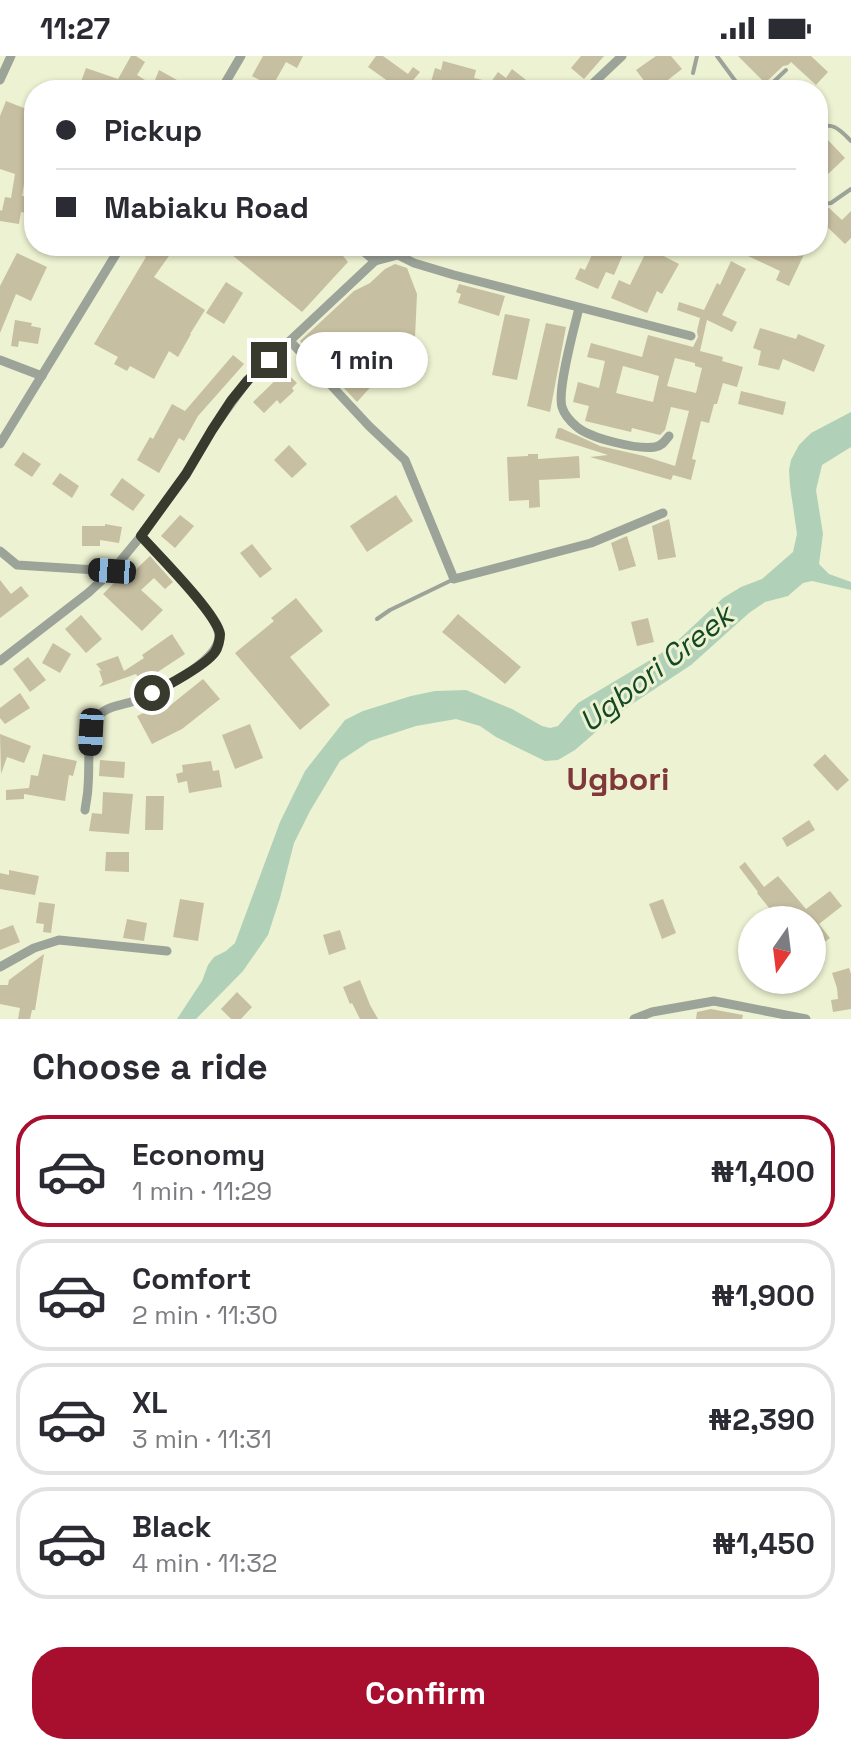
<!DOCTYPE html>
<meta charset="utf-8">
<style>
:root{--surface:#fff;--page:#f7f7f7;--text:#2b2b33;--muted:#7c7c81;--line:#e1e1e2;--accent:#a80f2e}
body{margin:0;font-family:"Space Grotesk",sans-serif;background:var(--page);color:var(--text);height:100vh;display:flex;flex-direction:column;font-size:30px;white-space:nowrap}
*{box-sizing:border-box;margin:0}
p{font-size:26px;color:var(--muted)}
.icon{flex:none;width:44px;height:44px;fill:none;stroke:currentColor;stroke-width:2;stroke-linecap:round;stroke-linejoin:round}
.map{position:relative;height:963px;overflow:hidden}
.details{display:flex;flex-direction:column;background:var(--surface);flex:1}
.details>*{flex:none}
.guide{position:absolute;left:24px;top:24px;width:804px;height:176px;border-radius:32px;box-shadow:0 2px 6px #0004;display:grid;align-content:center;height:176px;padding:0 32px;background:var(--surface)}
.needle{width:52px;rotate:194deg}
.buttons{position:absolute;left:738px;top:850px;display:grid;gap:16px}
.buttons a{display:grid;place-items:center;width:88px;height:88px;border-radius:50%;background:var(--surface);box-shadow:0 2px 6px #0004;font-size:40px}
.end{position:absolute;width:36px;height:36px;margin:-18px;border:10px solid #383a2e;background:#fff;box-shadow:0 0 0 4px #fff}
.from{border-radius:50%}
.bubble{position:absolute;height:56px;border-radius:28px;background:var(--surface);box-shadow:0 2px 6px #0004;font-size:26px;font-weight:600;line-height:56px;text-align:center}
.car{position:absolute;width:24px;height:48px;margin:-24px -12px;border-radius:10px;box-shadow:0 0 6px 2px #0007;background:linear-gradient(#222 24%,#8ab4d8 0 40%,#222 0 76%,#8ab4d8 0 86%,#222 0)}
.guide b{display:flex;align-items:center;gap:28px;height:76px;font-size:30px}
.guide b+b{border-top:2px solid var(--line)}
.guide i{width:20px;height:20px;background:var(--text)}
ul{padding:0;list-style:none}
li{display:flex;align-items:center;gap:24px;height:112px;margin:0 16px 12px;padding:0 16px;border:4px solid var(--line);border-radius:32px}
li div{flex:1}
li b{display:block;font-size:30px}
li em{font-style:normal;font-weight:600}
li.active{border-color:var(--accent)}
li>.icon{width:72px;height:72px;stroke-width:1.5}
h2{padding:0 32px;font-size:36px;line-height:96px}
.button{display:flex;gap:16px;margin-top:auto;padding:16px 32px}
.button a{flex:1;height:92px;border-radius:32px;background:var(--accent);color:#fff;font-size:32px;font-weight:600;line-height:92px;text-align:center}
.status{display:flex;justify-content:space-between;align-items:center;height:56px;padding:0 40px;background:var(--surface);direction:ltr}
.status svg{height:22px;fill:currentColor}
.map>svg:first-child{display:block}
</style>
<div class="status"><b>11:27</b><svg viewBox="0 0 49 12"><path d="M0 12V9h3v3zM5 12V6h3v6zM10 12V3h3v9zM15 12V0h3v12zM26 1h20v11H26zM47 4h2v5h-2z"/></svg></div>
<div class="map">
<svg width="851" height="963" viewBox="0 0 851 963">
<rect width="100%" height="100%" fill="#edf2d2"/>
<!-- water -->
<polygon fill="#b0d1b7" points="851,356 851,391 822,409 816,434 823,478 819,508 829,518 851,526 851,534 812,525 803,527 788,540 765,546 749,557 691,609 632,648 605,668 575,694 558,704 545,705 496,681 480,670 456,663 416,670 370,685 340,705 310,755 294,787 280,842 268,879 243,915 196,963 177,963 202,925 208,909 214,901 226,895 235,887 280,766 305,715 345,664 363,655 411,640 435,635 466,634 512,653 542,670 550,672 558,670 578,647 657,600 673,589 723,542 741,531 762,523 793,496 797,478 790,430 789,414 791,404 799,389 811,377"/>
<!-- building -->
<g fill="#c7bfa1" fill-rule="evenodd">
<polygon points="131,0 136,0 145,6 137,19 153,29 159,14 186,29 189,24 207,34 78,34 86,12 118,23"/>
<polygon points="263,0 303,0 297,12 286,6 272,31 252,20"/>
<polygon points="376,0 383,0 408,18 413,11 420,16 410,28 405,25 399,33 368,11"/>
<polygon points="581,0 604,0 584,23 571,12"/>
<polygon points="656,0 671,0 682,13 655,34 651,34 636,14"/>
<polygon points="738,0 811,0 828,16 816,29 791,6 788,9 783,10 763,29 762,28 764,26"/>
<polygon points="443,5 476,14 474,22 491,26 498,16 506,22 512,13 539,34 491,34 482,27 481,34 465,34 466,30 447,25 445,34 429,33 435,12 441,14"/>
<polygon points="6,45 34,56 34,125 25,122 22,140 29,141 26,157 21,156 19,168 0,165 0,154 2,155 5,141 11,142 15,118 0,113 0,60"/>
<polygon points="828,84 845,102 827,119 818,110 818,85 822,89"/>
<polygon points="827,152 829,152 842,164 851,155 851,182 845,188 818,162"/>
<polygon points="147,190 176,190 154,221 205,254 190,278 191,278 178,301 169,295 154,323 130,310 127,315 114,308 118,301 94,288 146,201 141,198"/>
<polygon points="221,190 335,190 348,206 302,256"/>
<polygon points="596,190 609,190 624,196 614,219 606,216 598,233 575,223 580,212 585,214"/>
<polygon points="750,190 754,190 765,195 768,190 808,190 789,230 776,224 780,215 746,199"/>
<polygon points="648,192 679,208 662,238 657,235 647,257 611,242 619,224 630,229"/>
<polygon points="17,197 47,211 31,245 16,238 0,277 0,230"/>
<path d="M 731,205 L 746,213 L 722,259 L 737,266 L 732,276 L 707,264 L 700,295 L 723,301 L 722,305 L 743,311 L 737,331 L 723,327 L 717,348 L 714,348 L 709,367 L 701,365 L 692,403 L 696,404 L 691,424 L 673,419 L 671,424 L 590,401 L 608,399 L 555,382 L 558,372 L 561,372 L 600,390 L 644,400 L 675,410 L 689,355 L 671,351 L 665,374 L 660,379 L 632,372 L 631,376 L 585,365 L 589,350 L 573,346 L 578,326 L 599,332 L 605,305 L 587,301 L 591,287 L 642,301 L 648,279 L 693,291 L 698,281 L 697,275 L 700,262 L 677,254 L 679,246 L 704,254 L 717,227 L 720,229 ZM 675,302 L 695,307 L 695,310 L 702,312 L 696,337 L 667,330 ZM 623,310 L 659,320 L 653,346 L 616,337 Z"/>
<polygon points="395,208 407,212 417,238 415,282 357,346 300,285 354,235 370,227 385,213"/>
<polygon points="226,226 243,237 224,268 206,257"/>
<polygon points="459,228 505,240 499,260 458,247 461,238 456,236"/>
<polygon points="505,258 530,263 517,324 492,319"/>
<polygon points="15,264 32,267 31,270 41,272 38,288 19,285 18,291 11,290"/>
<polygon points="546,267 566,271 550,356 527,350"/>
<polygon points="760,272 796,283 798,278 825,289 814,316 783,303 779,314 758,309 761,295 753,292"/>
<polygon points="233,299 244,308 198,360 184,385 179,382 159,417 137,404 150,381 153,383 172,348 185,355"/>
<polygon points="285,315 297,327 292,332 294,335 280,348 277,344 264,357 253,346"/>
<polygon points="741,335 786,346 783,359 738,348"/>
<polygon points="289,389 307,408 292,422 274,404"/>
<polygon points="23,396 41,408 32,421 14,409"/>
<polygon points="528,398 538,398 538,403 579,400 580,422 539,424 540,451 529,452 529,444 509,445 507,401 528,400"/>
<polygon points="60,417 79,430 72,442 52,428"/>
<polygon points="122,422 145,439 133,455 110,439"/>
<polygon points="396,439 413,465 367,496 350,470"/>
<polygon points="180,459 194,470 175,492 161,480"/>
<polygon points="669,463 676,501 658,504 652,470"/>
<polygon points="105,468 122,471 119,487 100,484 100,490 82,490 82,470 105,470"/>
<polygon points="627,480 636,510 619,515 611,487"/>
<polygon points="252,488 272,513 260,522 240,497"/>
<polygon points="150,500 173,526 165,533 154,522 141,534 163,554 142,575 103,538 124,517 128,521"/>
<polygon points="0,524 11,538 21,530 29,540 0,562"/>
<polygon points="296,542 323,575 290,601 330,649 300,674 235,597 274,565 271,562"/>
<polygon points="458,558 521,611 505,628 442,576"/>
<polygon points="81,559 102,583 86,597 65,573"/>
<polygon points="648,562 654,586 637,590 631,566"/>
<polygon points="172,578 185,598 150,621 153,625 145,631 136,618 99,631 103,626 99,614 102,615 96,608 118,600 124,615 144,602 142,599"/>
<polygon points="53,587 71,598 60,617 42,607"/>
<polygon points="28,601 46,624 30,636 13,613"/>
<polygon points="203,623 220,643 182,673 152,688 137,660 158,650 162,656"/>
<polygon points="20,637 30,652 5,668 0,662 0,652"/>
<polygon points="250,668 263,702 235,713 222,679"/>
<polygon points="0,678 31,690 24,707 7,701 1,718"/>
<polygon points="43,698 77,705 73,720 69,719 65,745 24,738 24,743 6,744 6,734 29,732 31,719 38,720"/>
<polygon points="825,698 849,724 837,735 813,709"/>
<polygon points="100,704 125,706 124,722 99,720"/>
<polygon points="211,705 213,715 219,714 222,731 189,737 187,725 178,727 176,718 183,716 182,709"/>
<polygon points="103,736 133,738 129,778 89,775 92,757 102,758"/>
<polygon points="146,740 164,740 163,774 145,774"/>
<polygon points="809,764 815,774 787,791 782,782"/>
<polygon points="106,796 129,796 129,816 105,815"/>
<polygon points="745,806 764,831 778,820 806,853 830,835 842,850 819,868 830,882 812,896 812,864 779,864 757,837 758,836 739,811"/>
<polygon points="9,814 39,820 35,839 0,833 0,817 9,819"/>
<polygon points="180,843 204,847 198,885 173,881"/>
<polygon points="663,843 676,877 662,883 649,848"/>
<polygon points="39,846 55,848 51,877 43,876 44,868 36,867"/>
<polygon points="127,863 147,867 144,885 123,882"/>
<polygon points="13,869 20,886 0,894 0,874"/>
<polygon points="340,874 346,893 329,899 323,879"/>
<polygon points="44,898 35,954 32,954 30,963 18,963 20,952 0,948 0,929 8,929 9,924"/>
<polygon points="849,912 851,918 851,953 833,956 831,944 838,943 837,932 832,917"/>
<polygon points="360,924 370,949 378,963 360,963 352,947 350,948 343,931"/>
<polygon points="237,936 252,951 241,963 231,963 221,953"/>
<polygon points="711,953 743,959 742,963 696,963 697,956"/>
</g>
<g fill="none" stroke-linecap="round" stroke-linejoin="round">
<!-- lane -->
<g stroke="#9ca398" stroke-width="4">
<polyline points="717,0 742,34"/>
<polyline points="693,17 697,0"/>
<polyline points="729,34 737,28"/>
<polyline points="765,34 786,14"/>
<path d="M 818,73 C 832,64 841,75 851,85"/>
<polyline points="818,148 831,147 851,133"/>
<polyline points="377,563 390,554 452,524"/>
</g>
<!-- street -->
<g stroke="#9ca398" stroke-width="9">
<polyline points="0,24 11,0"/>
<polyline points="221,34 241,0"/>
<polyline points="586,34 622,0"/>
<polyline points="357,190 375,205"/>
<polyline points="398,199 414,207 454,219 691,280"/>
<path d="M 579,252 C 574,273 557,333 562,351 C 564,358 571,366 577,371 C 590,382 638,394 655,391 C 662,390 665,385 669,380"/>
<polyline points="290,285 369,370 405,404 454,523 591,487 663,457"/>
<polyline points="0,304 42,320"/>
<polyline points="0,388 121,190"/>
<polyline points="0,495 17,509 112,515"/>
<polyline points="0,605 88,537 112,515 141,480 186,418 212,374 248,324 375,205 398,199 415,190"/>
<path d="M 85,754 C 86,746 88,738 88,730 C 90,712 86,677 96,663 C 104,650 121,650 134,645 C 156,637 218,606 219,581 C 220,560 158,498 141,480"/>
<polyline points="0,911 34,892 59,884 167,895"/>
<polyline points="634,963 652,956 714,945 806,963"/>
</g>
</g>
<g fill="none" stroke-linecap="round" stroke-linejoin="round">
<!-- route -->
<path stroke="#383a2e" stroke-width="10" d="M 152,637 C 167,630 206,609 215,596 C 218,592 220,583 220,578 C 217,558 157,498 141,480 L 186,418 L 212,374 L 231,345 L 248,324 L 269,304"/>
</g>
<g text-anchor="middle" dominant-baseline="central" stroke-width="6" stroke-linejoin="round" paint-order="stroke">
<!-- water labels -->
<g font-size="30" font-style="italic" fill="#134825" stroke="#edf2d2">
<text transform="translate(656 612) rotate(-38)">Ugbori Creek</text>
</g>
<!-- quarter labels -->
<g font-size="32" font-weight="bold" fill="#7f373a" stroke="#edf2d2">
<text x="618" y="723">Ugbori</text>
</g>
</g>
</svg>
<div class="buttons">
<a><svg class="needle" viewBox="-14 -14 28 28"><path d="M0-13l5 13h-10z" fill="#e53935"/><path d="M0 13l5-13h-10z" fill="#7c7c81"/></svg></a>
</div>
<i class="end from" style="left:152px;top:637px"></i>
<i class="end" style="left:269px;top:304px"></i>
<div class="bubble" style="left:296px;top:276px;width:132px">1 min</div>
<i class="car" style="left:112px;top:515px;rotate:274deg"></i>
<i class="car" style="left:91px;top:676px;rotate:183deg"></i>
<div class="guide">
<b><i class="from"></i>Pickup</b>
<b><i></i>Mabiaku Road</b>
</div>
</div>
<section class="details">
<h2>Choose a ride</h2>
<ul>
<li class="active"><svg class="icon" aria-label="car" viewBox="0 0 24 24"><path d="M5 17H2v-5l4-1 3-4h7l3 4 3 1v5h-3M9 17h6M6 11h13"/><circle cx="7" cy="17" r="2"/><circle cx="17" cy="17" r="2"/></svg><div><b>Economy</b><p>1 min · 11:29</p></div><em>₦1,400</em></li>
<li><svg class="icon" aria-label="car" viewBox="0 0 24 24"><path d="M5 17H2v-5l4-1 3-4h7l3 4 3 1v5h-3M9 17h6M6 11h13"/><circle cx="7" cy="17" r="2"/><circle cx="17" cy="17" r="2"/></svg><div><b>Comfort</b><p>2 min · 11:30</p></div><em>₦1,900</em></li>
<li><svg class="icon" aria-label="car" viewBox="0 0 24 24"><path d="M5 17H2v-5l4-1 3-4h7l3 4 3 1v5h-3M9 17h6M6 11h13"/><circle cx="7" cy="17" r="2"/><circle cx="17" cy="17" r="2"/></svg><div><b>XL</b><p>3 min · 11:31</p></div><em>₦2,390</em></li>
<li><svg class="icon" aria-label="car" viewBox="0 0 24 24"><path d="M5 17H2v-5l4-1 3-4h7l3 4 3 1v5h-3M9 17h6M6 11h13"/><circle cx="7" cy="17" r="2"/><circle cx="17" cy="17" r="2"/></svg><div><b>Black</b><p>4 min · 11:32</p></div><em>₦1,450</em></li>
</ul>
<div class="button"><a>Confirm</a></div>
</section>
